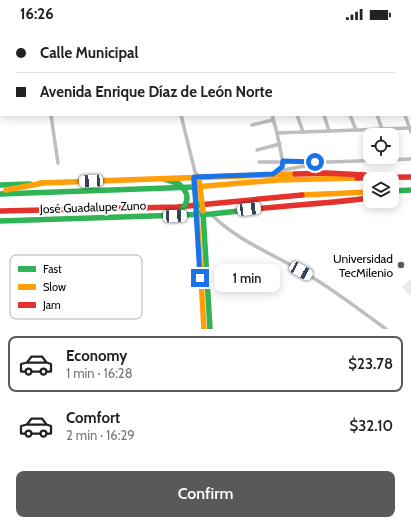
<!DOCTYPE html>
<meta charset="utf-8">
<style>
:root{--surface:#fff;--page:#f6f6f6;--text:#222;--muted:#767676;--line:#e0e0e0;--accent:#595959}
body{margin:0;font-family:Cabin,sans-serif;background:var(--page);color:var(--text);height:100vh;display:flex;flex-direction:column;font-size:15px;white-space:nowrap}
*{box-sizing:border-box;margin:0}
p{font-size:13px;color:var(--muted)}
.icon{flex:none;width:22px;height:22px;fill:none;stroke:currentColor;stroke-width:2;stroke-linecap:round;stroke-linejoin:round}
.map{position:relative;height:301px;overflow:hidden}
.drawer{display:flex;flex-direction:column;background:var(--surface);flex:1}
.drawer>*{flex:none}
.guide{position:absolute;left:0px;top:0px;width:411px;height:88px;box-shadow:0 2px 10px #0003;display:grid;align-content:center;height:88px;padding:0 16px;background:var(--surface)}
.fabs{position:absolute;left:363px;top:100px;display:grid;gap:8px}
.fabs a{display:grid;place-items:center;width:36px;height:36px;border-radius:8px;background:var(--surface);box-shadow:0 2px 10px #0003;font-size:20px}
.end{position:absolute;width:18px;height:18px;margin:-9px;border:5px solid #1a73e8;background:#fff;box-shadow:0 0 0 2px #fff}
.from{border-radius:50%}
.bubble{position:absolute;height:28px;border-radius:8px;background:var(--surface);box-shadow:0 2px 10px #0003;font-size:13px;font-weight:600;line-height:28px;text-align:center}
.car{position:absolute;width:12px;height:24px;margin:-12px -6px;border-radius:5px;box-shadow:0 0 3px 1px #0007;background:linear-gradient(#fff 24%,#345 0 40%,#fff 0 76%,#345 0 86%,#fff 0)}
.guide b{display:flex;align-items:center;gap:14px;height:38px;font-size:15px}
.guide b+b{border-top:1px solid var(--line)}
.guide i{width:10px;height:10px;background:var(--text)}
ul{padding:7px 0 0;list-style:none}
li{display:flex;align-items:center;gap:12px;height:56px;margin:0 8px 6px;padding:0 8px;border:2px solid transparent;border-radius:8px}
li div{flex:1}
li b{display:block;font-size:15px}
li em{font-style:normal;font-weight:600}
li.active{border-color:var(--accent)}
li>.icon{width:36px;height:36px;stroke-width:1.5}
.button{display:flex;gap:8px;margin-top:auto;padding:8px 16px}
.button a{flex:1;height:46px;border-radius:8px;background:var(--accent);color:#fff;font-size:16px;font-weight:600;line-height:46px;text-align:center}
.status{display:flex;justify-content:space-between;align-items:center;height:28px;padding:0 20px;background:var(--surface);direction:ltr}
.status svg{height:11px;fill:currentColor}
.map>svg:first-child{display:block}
</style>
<div class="status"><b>16:26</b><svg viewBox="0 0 49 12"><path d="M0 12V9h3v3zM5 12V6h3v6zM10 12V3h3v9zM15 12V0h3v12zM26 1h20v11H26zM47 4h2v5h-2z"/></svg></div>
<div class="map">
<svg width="411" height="301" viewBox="0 0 411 301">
<rect width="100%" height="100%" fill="#fff"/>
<!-- green -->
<polygon fill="#ebebeb" points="411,251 411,269 402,259"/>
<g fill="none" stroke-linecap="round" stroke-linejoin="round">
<!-- street -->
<g stroke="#bebebe" stroke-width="3.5">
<polyline points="38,0 38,1"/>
<polyline points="158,0 158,1"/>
<polyline points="244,0 244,1"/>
<polyline points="375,0 375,1"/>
<polyline points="317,1 320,0"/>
<polyline points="410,6 411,6"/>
<polyline points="410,54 411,54"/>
<polyline points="410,83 411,83"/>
<polyline points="51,87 58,135"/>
<polyline points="181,87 195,144 199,149"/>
<polyline points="272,87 277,105 283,135 282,139 273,146"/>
<polyline points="297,87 303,104"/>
<polyline points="324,87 329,103"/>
<polyline points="350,87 356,102"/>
<polyline points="377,87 382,101"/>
<polyline points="405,87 411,104"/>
<polyline points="252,97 273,92"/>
<polyline points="277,105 410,100"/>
<polyline points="257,122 280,116"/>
<polyline points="259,134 330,134 411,131"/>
<polyline points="278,143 321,135"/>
<path d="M 211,186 C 238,214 278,228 310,248 C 337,264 361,283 386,301"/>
</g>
<!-- fast -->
<g stroke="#30b455" stroke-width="5.5">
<polyline points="164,151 179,156"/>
<polyline points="0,157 30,156"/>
<polyline points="392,163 411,162"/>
<polyline points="0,166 195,159"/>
<polyline points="203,184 210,301"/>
<polyline points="0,193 211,186 239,183"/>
</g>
<!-- slow -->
<g stroke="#ff9f0a" stroke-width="5.5">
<polyline points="40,155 295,146"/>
<polyline points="195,159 278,152 357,150"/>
<polyline points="6,162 43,155"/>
<polyline points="302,167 370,164"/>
<polyline points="197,184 204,301"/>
</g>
<!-- jam -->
<g stroke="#e5322d" stroke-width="5.5">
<polyline points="295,146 327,145 365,147"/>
<polyline points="357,150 411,149"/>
<polyline points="0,183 177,179 302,167"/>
<path d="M 239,183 C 283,177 326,176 370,170"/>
</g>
<!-- fast-bridge -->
<g stroke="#30b455" stroke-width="5.5">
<polyline points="194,151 197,184"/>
<path d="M 179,156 C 188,164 190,172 182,181"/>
</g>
<!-- slow-bridge -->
<polyline stroke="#ff9f0a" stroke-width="5.5" points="199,151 203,183"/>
</g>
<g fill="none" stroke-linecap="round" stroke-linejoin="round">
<!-- route -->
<polyline stroke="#1a73e8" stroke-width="5" points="200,250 194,149 273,146 282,139 283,133 315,134"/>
</g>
<!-- markers -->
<circle fill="#595959" stroke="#fff" stroke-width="1.5" cx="401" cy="237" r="4"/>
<g text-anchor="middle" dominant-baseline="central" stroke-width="3.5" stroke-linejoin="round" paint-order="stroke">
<!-- street labels -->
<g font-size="12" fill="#000" stroke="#fff">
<text transform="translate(93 179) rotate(-2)">José Guadalupe Zuno</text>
</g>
<!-- poi labels -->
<g font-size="12" fill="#000" stroke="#fff" text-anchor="end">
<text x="393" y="230">Universidad<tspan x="393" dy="14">TecMilenio</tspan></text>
</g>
</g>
<!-- legend -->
<rect x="10" y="227" width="132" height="64" rx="6" fill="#fff" stroke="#b2b2b2" stroke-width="1"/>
<rect x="18" y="238" width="18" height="6" fill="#30b455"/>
<rect x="18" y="256" width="18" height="6" fill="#ff9f0a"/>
<rect x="18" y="274" width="18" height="6" fill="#e5322d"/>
<g font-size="11" fill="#000">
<text x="43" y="245">Fast</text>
<text x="43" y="263">Slow</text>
<text x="43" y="281">Jam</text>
</g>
</svg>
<div class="fabs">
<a><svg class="icon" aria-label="locate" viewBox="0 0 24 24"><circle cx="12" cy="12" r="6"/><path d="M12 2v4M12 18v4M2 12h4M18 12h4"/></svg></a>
<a><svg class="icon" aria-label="layers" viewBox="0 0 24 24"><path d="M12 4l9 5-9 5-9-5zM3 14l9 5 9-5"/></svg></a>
</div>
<i class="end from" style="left:315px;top:134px"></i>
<i class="end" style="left:200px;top:250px"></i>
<div class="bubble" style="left:214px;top:236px;width:66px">1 min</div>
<i class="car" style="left:91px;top:153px;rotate:267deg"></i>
<i class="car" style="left:249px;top:181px;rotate:83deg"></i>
<i class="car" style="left:175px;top:188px;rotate:88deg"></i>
<i class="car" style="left:301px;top:243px;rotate:119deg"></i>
<div class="guide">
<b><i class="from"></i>Calle Municipal</b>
<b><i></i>Avenida Enrique Díaz de León Norte</b>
</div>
</div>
<section class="drawer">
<ul>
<li class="active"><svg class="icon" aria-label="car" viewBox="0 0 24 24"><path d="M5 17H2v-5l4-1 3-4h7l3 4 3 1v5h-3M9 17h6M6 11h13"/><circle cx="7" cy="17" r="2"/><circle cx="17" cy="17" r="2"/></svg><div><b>Economy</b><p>1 min · 16:28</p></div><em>$23.78</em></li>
<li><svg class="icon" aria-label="car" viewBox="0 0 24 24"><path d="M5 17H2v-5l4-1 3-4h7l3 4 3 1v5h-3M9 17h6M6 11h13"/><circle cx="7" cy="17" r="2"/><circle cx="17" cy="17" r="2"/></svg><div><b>Comfort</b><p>2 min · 16:29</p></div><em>$32.10</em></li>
</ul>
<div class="button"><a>Confirm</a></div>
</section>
